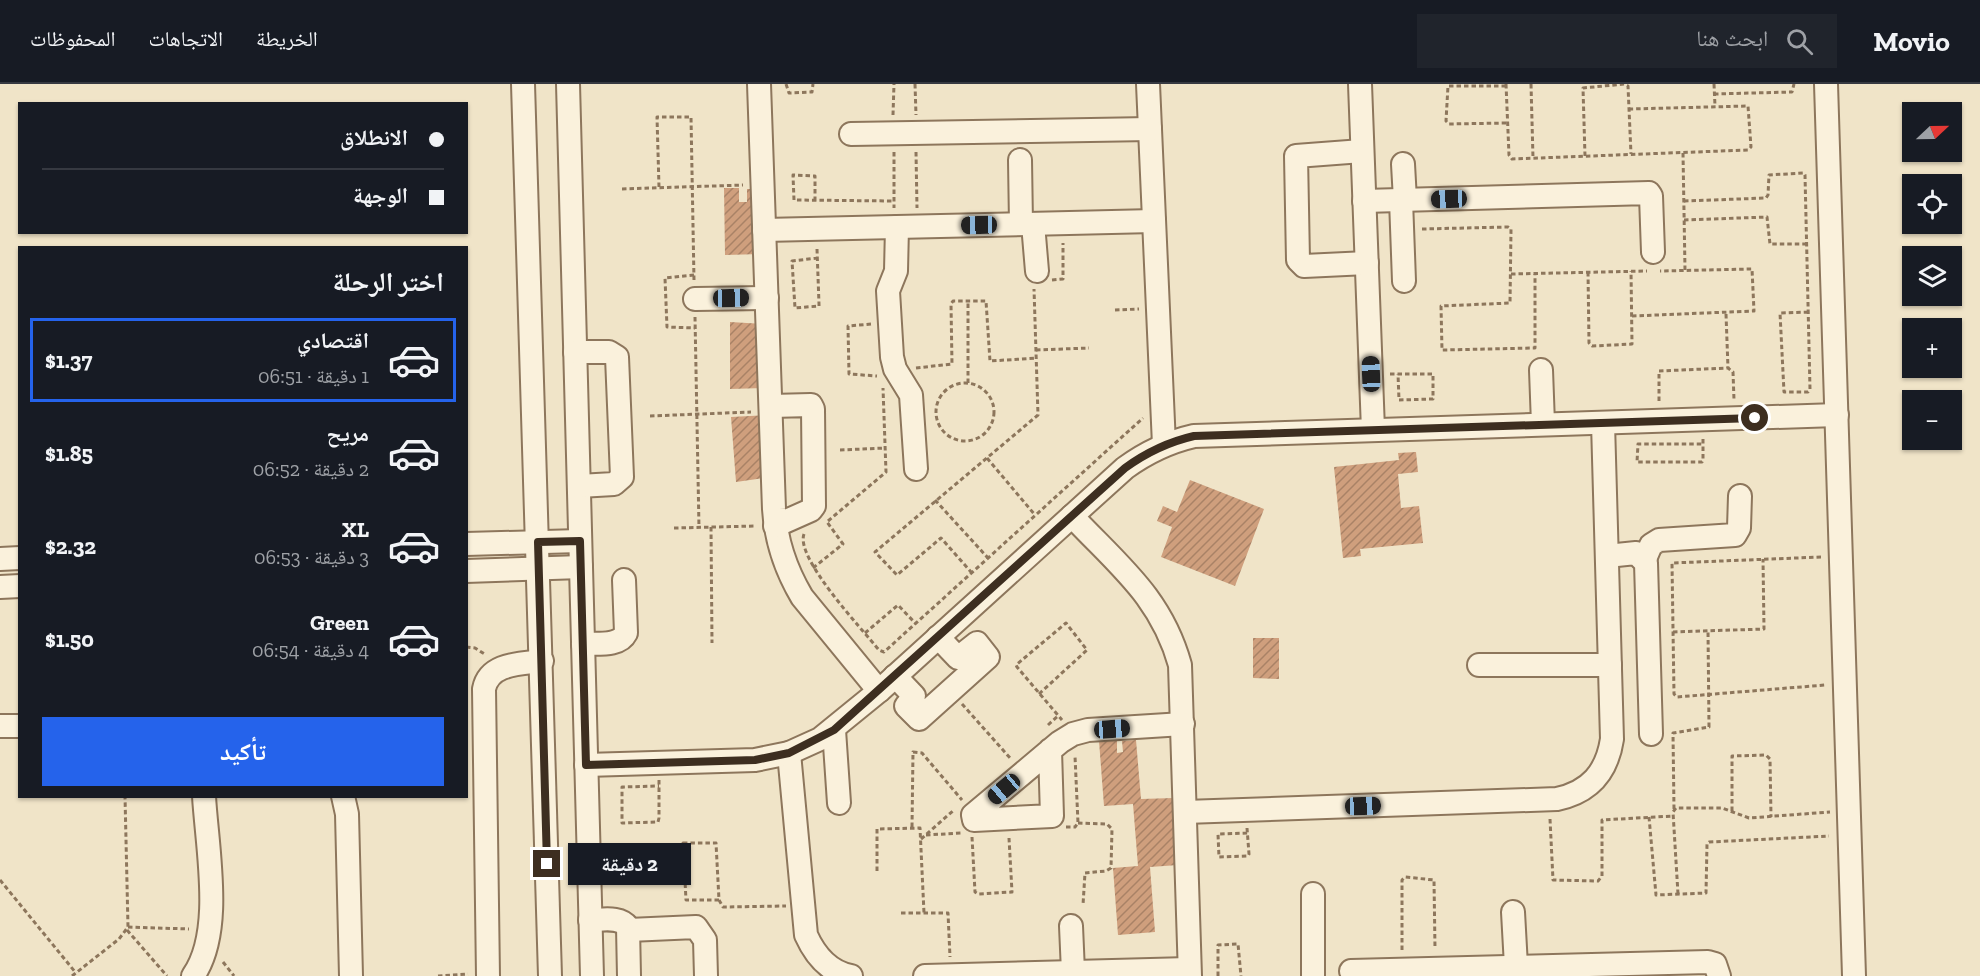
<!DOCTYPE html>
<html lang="ar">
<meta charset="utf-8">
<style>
:root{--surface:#171b24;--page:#20242c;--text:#f1f3f6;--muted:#9ea1a6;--line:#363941;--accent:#2563eb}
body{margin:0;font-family:"Zilla Slab","Noto Naskh Arabic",serif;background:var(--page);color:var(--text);direction:rtl;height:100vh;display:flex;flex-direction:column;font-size:22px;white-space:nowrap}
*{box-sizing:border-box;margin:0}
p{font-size:20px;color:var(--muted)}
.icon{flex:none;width:33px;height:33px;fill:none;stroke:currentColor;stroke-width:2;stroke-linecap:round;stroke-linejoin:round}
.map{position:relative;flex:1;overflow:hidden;direction:ltr}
.details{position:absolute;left:18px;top:162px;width:450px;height:552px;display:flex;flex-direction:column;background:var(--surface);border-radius:0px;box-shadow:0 2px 4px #0004;direction:rtl}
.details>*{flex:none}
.hud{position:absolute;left:18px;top:18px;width:450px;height:132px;border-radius:0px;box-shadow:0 2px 4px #0004;direction:rtl;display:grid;align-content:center;height:132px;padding:0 24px;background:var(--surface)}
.needle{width:39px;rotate:68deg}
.buttons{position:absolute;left:1902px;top:18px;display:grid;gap:12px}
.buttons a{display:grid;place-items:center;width:60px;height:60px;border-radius:0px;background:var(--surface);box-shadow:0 2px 4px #0004;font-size:30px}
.end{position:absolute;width:27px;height:27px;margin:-14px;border:8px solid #3d2e20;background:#fff;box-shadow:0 0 0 3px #fff}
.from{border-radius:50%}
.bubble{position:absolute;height:42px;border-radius:0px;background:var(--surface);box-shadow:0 2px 4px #0004;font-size:20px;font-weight:700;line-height:42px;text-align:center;direction:rtl}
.car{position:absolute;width:18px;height:36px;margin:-18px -9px;border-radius:8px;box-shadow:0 0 4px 2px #0007;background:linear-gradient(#222 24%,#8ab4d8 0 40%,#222 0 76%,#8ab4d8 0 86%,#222 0)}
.hud b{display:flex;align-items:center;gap:21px;height:57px;font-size:22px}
.hud b+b{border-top:2px solid var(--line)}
.hud i{width:15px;height:15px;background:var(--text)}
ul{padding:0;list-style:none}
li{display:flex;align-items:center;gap:18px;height:84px;margin:0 12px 9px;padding:0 12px;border:3px solid transparent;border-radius:0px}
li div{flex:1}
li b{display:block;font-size:22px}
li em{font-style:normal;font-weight:700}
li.on{border-color:var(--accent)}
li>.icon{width:54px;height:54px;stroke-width:1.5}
h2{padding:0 24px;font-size:27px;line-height:72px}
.primary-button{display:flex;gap:12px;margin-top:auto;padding:12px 24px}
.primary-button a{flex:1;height:69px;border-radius:0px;background:var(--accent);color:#fff;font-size:24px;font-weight:700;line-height:69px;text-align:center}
header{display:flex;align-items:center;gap:36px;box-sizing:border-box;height:84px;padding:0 30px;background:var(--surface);border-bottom:2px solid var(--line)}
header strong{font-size:28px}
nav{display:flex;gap:33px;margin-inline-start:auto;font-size:21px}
.search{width:420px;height:54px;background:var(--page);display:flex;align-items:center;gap:15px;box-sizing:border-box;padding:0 21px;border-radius:0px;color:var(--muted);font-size:22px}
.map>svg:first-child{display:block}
</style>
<header>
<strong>Movio</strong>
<div class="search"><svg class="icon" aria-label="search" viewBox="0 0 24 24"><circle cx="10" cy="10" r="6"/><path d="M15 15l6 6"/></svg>ابحث هنا</div>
<nav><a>الخريطة</a><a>الاتجاهات</a><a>المحفوظات</a></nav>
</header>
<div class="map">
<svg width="1980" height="892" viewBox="0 0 1980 892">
<defs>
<pattern id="building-hatch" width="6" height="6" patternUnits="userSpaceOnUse" patternTransform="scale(1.5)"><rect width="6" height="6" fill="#cf9f7d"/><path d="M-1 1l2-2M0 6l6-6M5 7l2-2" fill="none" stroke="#a98266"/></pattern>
</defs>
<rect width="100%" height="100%" fill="#f0e4c8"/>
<!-- building -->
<g fill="url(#building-hatch)">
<polygon points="724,104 739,104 739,118 747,118 747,105 761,105 762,170 725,171"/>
<polygon points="730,238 766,240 766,304 730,305"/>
<polygon points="767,331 772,393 736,398 731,333"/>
<polygon points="1416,368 1418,388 1398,390 1401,424 1419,422 1423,459 1360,465 1361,472 1343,474 1334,383 1399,376 1398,369"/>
<polygon points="1190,396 1264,425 1235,502 1161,473 1172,443 1157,437 1163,422 1177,428"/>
<polygon points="1253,554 1279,554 1279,595 1253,594"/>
<polygon points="1117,655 1117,669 1123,668 1122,657 1136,656 1141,715 1173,714 1178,781 1150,783 1155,848 1118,851 1113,784 1138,782 1133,720 1104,722 1099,657"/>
</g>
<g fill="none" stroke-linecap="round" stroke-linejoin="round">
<defs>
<g id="minor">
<polyline points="523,0 550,892"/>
<polyline points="568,0 592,892"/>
<path d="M 759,0 L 774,425 C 776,458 786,486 802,513 L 879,607"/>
<polyline points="1148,0 1164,361"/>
<polyline points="1360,0 1373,346"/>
<polyline points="1826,0 1854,892"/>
<polyline points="851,50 1150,45"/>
<polyline points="1362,67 1296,72 1298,176 1304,182 1367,179"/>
<polyline points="1020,76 1021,140"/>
<polyline points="1403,80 1405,116"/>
<polyline points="1401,116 1404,197"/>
<polyline points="1364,117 1649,109 1651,112 1653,168"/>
<polyline points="1033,140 1037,187"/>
<polyline points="897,143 896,187 888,207 892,273 895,285 911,311 916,385"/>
<polyline points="764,146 1154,137"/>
<polyline points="695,215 767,214"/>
<polyline points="575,268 609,268 617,273 622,393 614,400 579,402"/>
<polyline points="1541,286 1543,340"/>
<polyline points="771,322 811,321 813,325 814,422 811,426 775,442"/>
<path d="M 1072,432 C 1119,482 1161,513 1180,581 L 1190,892"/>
<polyline points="466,460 580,457"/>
<polyline points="1607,472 1636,469 1646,479 1651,650"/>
<polyline points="0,475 20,474"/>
<polyline points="1645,475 1651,461 1659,456 1735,451 1739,444 1740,412"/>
<polyline points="466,487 581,483"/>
<polyline points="0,503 20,502"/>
<path d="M 583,560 C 597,559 619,563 626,549 L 624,496"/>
<polyline points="1479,581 1610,581"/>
<polyline points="895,592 914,612 906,622 919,635 988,573 977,559 958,574 938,553"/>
<polyline points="0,642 20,642"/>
<polyline points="834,646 839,719"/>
<polyline points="1050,666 1052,732 974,736 973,731 1060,658 1073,650 1088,646 1183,640"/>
<path d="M 789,669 L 806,851 C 815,871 829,888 851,892"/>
<path d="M 586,681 L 755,676 L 789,669 L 820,655 L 879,607 L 1125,384 C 1147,368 1168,358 1194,352 L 1837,331"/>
<polyline points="343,712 347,730 351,892"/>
<path d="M 1185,728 L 1557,715 C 1590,708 1607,688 1612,655 L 1603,339"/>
<polyline points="1313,810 1313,892"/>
<polyline points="1513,828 1516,882"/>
<path d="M 590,836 C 603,836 620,832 628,843 L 629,892"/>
<polyline points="1071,842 1073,888"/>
<polyline points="629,846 696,843 705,856 706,892"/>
<polyline points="1351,887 1708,878 1715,880 1719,892"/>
<path d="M 193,892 C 224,848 207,765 204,712"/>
<path d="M 488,892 L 484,605 C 489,579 520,580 542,577"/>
<polyline points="925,892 1189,885"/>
</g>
</defs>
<!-- minor casing -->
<use href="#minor" stroke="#8d765c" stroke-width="26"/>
<!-- path -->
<g stroke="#8d765c" stroke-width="3" stroke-dasharray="4.5 3" stroke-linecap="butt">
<polyline points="786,0 789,9 812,8 813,0"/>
<polyline points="915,0 916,31"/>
<polyline points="1506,0 1509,71 1512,75 1748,66 1751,63 1748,22 1629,25"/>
<polyline points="1531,0 1533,74"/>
<polyline points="1714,0 1715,22"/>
<polyline points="1506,2 1448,2 1446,37 1449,40 1508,39"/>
<polyline points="1714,10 1792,8 1794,0"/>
<polyline points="893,31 894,0"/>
<polyline points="894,68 894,124"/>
<polyline points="916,68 917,124"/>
<polyline points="1683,69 1685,186"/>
<polyline points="1585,72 1583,4 1624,0 1628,2 1631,70"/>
<polyline points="659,103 657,33 691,33 694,196"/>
<polyline points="622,105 743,101"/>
<polyline points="815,117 815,92 793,91 794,116 894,117"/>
<polyline points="1684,117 1766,114 1768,111 1769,91 1804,89 1805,91 1810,305 1808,308 1784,308 1780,229 1808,228"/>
<polyline points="1684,136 1767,133 1770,160 1807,160"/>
<polyline points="1422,145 1508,143 1511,145 1510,219 1441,222 1442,266 1535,264 1535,190"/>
<polyline points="817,165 819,220 819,222 795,224 792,177 817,174"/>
<polyline points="1588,188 1589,259 1592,262 1632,260 1631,187"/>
<polyline points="1511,190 1647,187"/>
<polyline points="694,191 665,194 667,243 695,244"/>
<polyline points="1052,196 1063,195 1063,159"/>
<polyline points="1115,226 1139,225"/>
<polyline points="1726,230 1728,284"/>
<polyline points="1632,232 1754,227 1752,185 1660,187"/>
<polyline points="695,233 699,444"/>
<polyline points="871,240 848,242 849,290 877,292"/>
<polyline points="1036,266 1089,264"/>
<polyline points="916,284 952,280 951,220 953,217 986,217 990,277 1037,274"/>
<polyline points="1390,290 1433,290 1433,315 1399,316 1398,290"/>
<polyline points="968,299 968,216"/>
<circle cx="965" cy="328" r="29"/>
<polyline points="1659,317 1659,287 1728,284 1733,288 1734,316"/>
<polyline points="650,332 751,328"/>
<polyline points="1703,355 1703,376 1702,378 1637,378 1638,360 1703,360"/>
<polyline points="840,366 885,364"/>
<polyline points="987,374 1035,431"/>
<polyline points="935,416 988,474"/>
<polyline points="828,437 886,388 883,304"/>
<polyline points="711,443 712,559"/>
<polyline points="674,444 756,442"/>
<path d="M 804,450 C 795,474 862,545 879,566 L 884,568 L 1143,334"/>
<polyline points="1821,473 1672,479 1674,610 1677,613 1825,601"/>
<polyline points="813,484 843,460 827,438"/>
<polyline points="972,489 941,454 897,491 875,468 1038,331 1034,205"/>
<polyline points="1673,548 1764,545 1763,475"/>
<polyline points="865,549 898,521 916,540"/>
<polyline points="466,563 475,564 486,571"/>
<polyline points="1039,610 1087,566 1066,539 1016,581 1017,583 1062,636"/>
<polyline points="962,620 1011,675"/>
<polyline points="1048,641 1058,632"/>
<polyline points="659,696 659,734 658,738 622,739 622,703 659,702"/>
<polyline points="1674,725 1673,649 1709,643 1708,547"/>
<polyline points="1732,727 1732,672 1766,671 1770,675 1771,733"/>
<polyline points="1649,733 1656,811 1706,809 1707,760 1709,758 1829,752"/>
<polyline points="1550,735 1553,796 1598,797 1602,792 1602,736 1673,732"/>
<polyline points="1078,739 1107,740 1112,745 1111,784 1106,787 1085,789 1083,821"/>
<polyline points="912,743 913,668 922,669 962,716"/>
<polyline points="1066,743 1075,743 1078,739 1075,672"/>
<polyline points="1247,744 1249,770 1248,772 1219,773 1218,750 1248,749"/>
<polyline points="926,751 961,749"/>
<polyline points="972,753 975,808 978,810 1012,808 1009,754"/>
<polyline points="921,755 954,726"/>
<polyline points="877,787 877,745 920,744 924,829"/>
<polyline points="0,796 76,889"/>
<polyline points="1678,810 1673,728 1676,724 1722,724 1749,734 1830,728"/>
<polyline points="719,816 686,816 683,759 716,759 719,816 723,823 786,822"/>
<polyline points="901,829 948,829 950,873"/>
<polyline points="128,843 189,845"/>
<polyline points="127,846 167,892"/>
<polyline points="1402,866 1402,796 1405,793 1434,796 1435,865"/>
<polyline points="223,878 234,892"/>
<polyline points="72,892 119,855 128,843 125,712"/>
<polyline points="438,892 468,890"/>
<polyline points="1218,892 1218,861 1238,860 1241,892"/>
</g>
<!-- minor -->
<use href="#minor" stroke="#faf1dc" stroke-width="22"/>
</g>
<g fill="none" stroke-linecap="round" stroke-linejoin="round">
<!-- route -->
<path stroke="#3d2e20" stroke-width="8" d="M 547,780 L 538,458 L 580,457 L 586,681 L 755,676 L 789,669 L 834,646 L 1125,384 C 1147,368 1168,358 1194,352 L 1755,334"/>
</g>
</svg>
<div class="buttons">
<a><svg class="needle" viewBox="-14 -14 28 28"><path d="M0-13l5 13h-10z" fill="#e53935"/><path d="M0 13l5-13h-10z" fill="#9ea1a6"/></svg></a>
<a><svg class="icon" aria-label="locate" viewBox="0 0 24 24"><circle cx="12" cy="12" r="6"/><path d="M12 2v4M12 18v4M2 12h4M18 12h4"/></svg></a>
<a><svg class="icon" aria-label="layers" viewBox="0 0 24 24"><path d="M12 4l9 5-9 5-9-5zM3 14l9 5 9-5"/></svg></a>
<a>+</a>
<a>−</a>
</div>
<i class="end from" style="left:1755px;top:334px"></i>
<i class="end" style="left:547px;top:780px"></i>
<div class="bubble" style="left:568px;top:759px;width:123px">2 دقيقة</div>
<i class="car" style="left:1449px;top:115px;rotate:268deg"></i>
<i class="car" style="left:979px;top:141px;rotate:269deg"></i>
<i class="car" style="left:731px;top:214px;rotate:89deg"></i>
<i class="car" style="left:1371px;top:290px;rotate:358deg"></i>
<i class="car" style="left:1112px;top:645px;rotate:86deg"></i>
<i class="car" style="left:1004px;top:705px;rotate:230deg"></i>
<i class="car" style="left:1363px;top:722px;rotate:88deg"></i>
<div class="hud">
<b><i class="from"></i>الانطلاق</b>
<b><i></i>الوجهة</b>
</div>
<section class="details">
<h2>اختر الرحلة</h2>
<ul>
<li class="on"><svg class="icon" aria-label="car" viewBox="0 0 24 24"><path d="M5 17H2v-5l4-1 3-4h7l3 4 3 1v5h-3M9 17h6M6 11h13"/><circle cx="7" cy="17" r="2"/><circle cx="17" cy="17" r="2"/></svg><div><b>اقتصادي</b><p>1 دقيقة · 06:51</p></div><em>$1.37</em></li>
<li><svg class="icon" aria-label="car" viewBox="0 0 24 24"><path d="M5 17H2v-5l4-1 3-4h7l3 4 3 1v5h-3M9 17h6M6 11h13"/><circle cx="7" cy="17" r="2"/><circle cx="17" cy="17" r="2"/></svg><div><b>مريح</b><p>2 دقيقة · 06:52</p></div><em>$1.85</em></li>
<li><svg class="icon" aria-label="car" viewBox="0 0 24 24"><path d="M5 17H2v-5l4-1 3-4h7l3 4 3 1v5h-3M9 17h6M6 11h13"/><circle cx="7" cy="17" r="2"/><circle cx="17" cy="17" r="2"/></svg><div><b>XL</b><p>3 دقيقة · 06:53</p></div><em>$2.32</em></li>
<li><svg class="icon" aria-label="car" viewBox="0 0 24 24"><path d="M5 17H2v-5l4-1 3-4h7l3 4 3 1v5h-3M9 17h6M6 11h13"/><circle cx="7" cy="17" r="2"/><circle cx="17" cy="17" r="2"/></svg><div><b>Green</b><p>4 دقيقة · 06:54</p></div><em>$1.50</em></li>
</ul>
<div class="primary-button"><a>تأكيد</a></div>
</section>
</div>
